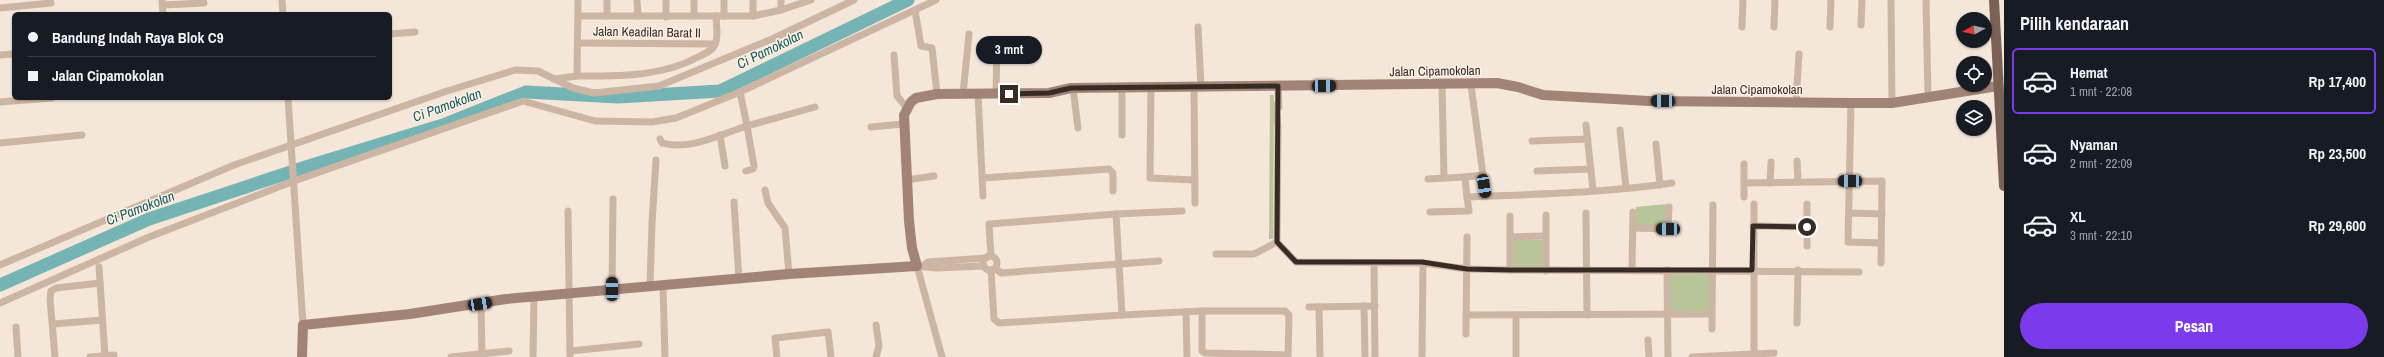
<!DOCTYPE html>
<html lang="id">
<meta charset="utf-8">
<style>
:root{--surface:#171b24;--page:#242831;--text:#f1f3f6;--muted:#9ea1a6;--line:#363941;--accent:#7c3aed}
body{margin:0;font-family:"Archivo Narrow",sans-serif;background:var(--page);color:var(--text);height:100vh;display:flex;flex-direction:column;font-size:15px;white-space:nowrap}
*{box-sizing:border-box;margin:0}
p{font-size:13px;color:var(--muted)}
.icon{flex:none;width:22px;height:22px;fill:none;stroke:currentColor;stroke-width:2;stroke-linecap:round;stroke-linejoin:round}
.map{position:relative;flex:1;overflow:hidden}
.details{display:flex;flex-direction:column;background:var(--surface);width:380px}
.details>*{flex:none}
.hud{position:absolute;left:12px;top:12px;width:380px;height:88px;border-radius:6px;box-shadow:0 1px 3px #0004;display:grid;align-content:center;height:88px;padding:0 16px;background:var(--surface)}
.needle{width:26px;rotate:262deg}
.controls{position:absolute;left:1956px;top:12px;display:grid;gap:8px}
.controls a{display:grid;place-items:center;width:36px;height:36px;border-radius:50%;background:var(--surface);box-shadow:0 1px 3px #0004;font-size:20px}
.end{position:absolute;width:18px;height:18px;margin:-9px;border:5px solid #382b26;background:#fff;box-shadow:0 0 0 2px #fff}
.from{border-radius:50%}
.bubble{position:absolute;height:28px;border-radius:14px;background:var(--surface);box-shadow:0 1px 3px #0004;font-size:13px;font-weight:700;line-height:28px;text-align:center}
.car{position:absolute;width:12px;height:24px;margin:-12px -6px;border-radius:5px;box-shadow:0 0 3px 1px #0007;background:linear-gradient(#222 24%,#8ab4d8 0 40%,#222 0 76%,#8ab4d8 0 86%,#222 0)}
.hud b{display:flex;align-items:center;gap:14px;height:38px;font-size:15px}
.hud b+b{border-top:1px solid var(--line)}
.hud i{width:10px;height:10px;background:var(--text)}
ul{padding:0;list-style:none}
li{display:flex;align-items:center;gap:12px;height:66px;margin:0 8px 6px;padding:0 8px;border:2px solid transparent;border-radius:6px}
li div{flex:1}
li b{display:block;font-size:15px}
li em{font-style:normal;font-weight:700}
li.current{border-color:var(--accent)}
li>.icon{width:36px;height:36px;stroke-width:1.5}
h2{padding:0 16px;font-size:18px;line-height:48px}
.cta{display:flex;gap:8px;margin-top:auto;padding:8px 16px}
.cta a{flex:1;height:46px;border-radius:24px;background:var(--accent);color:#fff;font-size:16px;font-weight:700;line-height:46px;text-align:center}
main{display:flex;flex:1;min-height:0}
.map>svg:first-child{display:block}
</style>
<main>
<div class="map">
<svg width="2004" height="357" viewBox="0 0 2004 357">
<rect width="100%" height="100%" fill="#f4e6d9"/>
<!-- green -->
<g fill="#b7c598">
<polygon points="1270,95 1274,95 1273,239 1269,239"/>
<polygon points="1667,204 1667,226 1636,226 1636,207"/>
<polygon points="1512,239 1543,240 1543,268 1512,268"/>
<polygon points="1669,272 1710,272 1711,312 1669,312"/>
</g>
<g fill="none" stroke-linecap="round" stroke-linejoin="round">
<!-- river -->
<polyline stroke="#75b4b4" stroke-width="13" points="0,285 149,219 312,165 443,125 526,92 618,97 720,91 908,0"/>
<!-- street -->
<g stroke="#cdb5a4" stroke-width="7">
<polyline points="162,0 163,14"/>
<polyline points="282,0 283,14"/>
<polyline points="607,0 607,16"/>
<polyline points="637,0 638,16"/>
<polyline points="666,0 666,17"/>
<polyline points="694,0 694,16"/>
<polyline points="724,0 724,16"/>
<polyline points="753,0 753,16"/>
<polyline points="781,0 781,10"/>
<polyline points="1891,0 1892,103"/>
<polyline points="1926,0 1928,97"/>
<polyline points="163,5 204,3"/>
<polyline points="0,8 51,3"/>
<polyline points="915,10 921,46 932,48 937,94"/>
<polyline points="578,16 753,16 781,10 811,0"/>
<polyline points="1861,25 1862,0"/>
<polyline points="1198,27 1201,87"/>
<polyline points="1742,27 1743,0"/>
<polyline points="1774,27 1775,0"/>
<polyline points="1830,27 1831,0"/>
<polyline points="390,34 415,32"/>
<polyline points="578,43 715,44"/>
<polyline points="0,55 14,54"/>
<polyline points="894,55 897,96 907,108"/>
<path d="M 577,76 C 619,76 661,77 698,57 C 704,54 713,51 715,44 C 719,37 716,24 716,16"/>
<polyline points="554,79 577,76 578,0"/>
<polyline points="1442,85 1444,178"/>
<polyline points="1471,85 1483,175"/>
<polyline points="1278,86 1279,107"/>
<polyline points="1122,87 1122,135"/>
<polyline points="1151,87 1150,178 1194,180"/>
<polyline points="1194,87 1195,203"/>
<polyline points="1073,88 1078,128"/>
<polyline points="963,94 969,34"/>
<polyline points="978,94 983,196"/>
<polyline points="996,94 997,41"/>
<polyline points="288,98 303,325"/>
<polyline points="0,102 52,98"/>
<polyline points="1278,102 1276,111 1278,126 1277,242 1296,262 1423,263 1467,269 1510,270 1859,272"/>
<polyline points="1796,102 1799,54"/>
<polyline points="1851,103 1848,242 1881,243"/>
<polyline points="1586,125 1593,190"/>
<polyline points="871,127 903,124"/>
<polyline points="1620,130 1626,188"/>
<polyline points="720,135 725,166"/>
<path d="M 660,139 L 662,143 C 690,151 721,134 747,126 L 740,92"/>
<polyline points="1532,141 1588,139"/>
<polyline points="0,143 82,135"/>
<polyline points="1656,144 1660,185"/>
<polyline points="1797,161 1798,181"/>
<polyline points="1744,164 1744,197"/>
<polyline points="746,171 753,169 754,166 747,126 815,107"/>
<polyline points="1537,171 1591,169"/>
<polyline points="983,178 1109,169 1113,173 1113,191"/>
<polyline points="1428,179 1465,177"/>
<polyline points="906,180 934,176"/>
<polyline points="1744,183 1882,181 1881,263"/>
<polyline points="1770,183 1771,162"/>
<polyline points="765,190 768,203 785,228 789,274"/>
<path d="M 1486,196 L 1483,175 L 1465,177 L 1467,197 C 1535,194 1605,193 1672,183"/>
<polyline points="734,202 739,280"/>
<polyline points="1754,204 1754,354"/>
<polyline points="568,211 570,357"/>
<polyline points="1182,211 1116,214 1122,315 1202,311 1285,311 1289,315 1288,357"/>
<polyline points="1430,212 1469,211 1467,197"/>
<polyline points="1586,213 1587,315"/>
<polyline points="1849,213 1882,214"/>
<polyline points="1546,215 1546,271"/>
<polyline points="1753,226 1807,227"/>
<polyline points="1633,228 1668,229 1669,207"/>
<polyline points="1510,237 1546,236"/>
<polyline points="1807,246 1807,204"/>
<polyline points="1216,254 1254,254 1277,242"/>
<polyline points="991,256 989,224 1116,214"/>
<circle cx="990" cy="263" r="7"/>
<polyline points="1374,263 1375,357"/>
<polyline points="0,265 234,165 447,91 515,70 538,71 573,88 594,93 659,86 772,39 854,0"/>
<polyline points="924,265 928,262 986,258"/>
<polyline points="99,267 105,356"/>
<polyline points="995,268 1001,273 1159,261"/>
<polyline points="991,270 994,319 999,323 1122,315"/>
<polyline points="1510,270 1510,216"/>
<polyline points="1632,270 1633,212"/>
<polyline points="1667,270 1668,357"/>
<polyline points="663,285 665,357"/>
<polyline points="650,286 652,223 656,160"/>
<polyline points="612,289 613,199"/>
<polyline points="0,303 149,237 294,181 523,101 595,121 652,122 676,118 740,92 936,0"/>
<polyline points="481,304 482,357"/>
<polyline points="1364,306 1365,357"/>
<polyline points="1309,307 1375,306"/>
<polyline points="1319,307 1320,357"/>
<polyline points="1202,311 1202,351 1205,353 1288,355"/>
<polyline points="1186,312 1187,357"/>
<polyline points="1466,315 1712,314"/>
<polyline points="1797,323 1798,270"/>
<polyline points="53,324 102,320"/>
<polyline points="876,325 879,346 876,357"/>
<polyline points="16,327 18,357"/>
<polyline points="1712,329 1713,205"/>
<polyline points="1466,334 1467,237"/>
<polyline points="1648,340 1649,357"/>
<polyline points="570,351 639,344"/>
<polyline points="55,357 50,299 51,291 56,288 100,283"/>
<polyline points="90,357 114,355"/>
<polyline points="451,357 509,351"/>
<polyline points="533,357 534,297"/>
<polyline points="777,357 775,338 828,332 831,357"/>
<polyline points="942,357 917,266 936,268 984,266"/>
<polyline points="1422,357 1423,263"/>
<polyline points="1516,357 1516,315"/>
<polyline points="1692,357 1774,353"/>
</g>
<!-- secondary -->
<polyline stroke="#a18475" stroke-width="10" points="302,357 303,325 410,314 506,299 789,274 917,266 912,248 909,221 904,115 911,102 916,98 937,94 1049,93 1071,88 1497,83 1518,87 1543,95 1649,101 1851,103 1892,103 1998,86"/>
<!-- primary -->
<polyline stroke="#7c6156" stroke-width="10" points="1994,0 2004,186"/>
</g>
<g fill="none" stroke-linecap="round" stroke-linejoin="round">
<!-- route -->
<polyline stroke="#382b26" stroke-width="5" points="1009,94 1049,93 1071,88 1278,86 1277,242 1296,262 1422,262 1467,269 1510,270 1752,270 1753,226 1807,227"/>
</g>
<g text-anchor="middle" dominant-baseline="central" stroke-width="3" stroke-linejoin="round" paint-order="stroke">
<!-- street labels -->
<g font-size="13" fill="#382b26" stroke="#fbf1e6">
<text transform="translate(647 32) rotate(1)">Jalan Keadilan Barat II</text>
<text transform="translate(1435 71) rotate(-1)">Jalan Cipamokolan</text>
<text x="1757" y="89">Jalan Cipamokolan</text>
</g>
<!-- water labels -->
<g font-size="14" font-style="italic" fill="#175c5e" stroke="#fbf1e6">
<text transform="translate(770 49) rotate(-26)">Ci Pamokolan</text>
<text transform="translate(447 105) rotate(-20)">Ci Pamokolan</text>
<text transform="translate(140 208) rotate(-21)">Ci Pamokolan</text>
</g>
</g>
</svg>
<div class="controls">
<a><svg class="needle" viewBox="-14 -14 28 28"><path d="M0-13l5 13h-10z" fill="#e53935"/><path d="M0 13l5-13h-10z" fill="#9ea1a6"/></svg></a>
<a><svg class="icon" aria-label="locate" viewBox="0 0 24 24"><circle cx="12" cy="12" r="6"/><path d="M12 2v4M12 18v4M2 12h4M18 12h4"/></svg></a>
<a><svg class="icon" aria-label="layers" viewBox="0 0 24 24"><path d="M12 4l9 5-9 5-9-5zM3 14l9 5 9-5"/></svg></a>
</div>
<i class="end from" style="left:1807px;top:227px"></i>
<i class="end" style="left:1009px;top:94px"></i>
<div class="bubble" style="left:976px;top:36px;width:66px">3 mnt</div>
<i class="car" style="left:1324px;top:86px;rotate:89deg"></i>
<i class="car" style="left:1663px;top:101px;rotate:271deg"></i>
<i class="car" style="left:1850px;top:181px;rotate:270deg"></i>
<i class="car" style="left:1484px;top:186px;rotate:171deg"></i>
<i class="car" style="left:1668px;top:229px;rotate:271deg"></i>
<i class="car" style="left:612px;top:289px;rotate:0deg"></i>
<i class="car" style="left:480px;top:304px;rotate:80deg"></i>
<div class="hud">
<b><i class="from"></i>Bandung Indah Raya Blok C9</b>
<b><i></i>Jalan Cipamokolan</b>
</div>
</div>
<section class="details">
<h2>Pilih kendaraan</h2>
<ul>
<li class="current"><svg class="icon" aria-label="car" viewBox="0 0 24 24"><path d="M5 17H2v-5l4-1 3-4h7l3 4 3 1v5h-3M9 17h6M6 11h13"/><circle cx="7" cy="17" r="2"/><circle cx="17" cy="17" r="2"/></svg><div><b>Hemat</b><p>1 mnt · 22:08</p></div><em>Rp 17,400</em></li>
<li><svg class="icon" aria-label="car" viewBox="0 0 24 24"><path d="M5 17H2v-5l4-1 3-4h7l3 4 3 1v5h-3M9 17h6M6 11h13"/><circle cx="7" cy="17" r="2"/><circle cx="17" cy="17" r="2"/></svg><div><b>Nyaman</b><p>2 mnt · 22:09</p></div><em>Rp 23,500</em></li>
<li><svg class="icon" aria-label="car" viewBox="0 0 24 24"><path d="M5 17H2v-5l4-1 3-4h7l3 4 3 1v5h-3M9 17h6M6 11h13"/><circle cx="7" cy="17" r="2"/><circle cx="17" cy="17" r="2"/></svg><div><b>XL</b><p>3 mnt · 22:10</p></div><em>Rp 29,600</em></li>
</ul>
<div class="cta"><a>Pesan</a></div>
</section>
</main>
